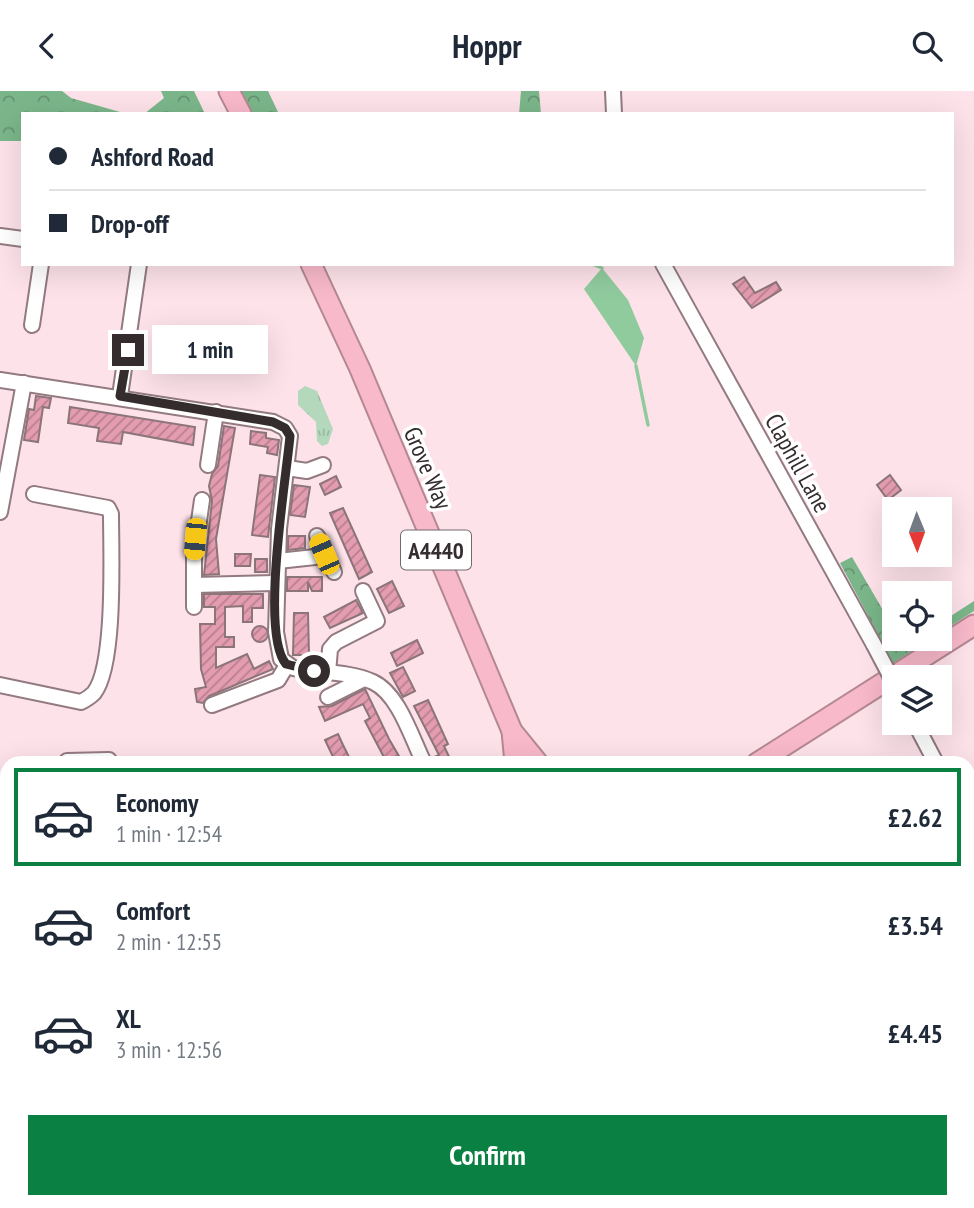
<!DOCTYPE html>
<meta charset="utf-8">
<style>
:root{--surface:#fff;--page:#f6f6f7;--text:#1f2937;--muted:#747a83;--line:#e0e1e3;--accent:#0b8043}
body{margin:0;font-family:"PT Sans Narrow",sans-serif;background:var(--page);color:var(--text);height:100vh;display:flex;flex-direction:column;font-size:26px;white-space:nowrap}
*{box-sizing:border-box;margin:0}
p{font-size:23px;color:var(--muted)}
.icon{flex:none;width:38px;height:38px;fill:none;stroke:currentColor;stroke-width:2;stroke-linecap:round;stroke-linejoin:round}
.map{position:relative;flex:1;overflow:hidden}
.side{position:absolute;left:0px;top:665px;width:975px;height:453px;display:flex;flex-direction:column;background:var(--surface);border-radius:21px 21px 0 0;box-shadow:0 7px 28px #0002}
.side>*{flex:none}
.hud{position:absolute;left:21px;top:21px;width:933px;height:154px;border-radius:0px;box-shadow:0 7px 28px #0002;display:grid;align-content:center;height:154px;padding:0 28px;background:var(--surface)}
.needle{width:46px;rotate:179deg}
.tools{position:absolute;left:882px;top:406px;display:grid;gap:14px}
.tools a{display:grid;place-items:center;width:70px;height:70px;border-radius:0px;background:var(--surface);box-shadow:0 7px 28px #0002;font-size:35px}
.end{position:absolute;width:32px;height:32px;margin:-16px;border:9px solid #352c2e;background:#fff;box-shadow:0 0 0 4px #fff}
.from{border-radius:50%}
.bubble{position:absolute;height:49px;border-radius:0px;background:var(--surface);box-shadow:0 7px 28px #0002;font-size:23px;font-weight:700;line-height:49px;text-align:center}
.car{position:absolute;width:21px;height:42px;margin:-21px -10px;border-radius:9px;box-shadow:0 0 5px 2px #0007;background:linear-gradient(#f5c518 24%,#345 0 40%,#f5c518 0 76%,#345 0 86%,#f5c518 0)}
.hud b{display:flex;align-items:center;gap:24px;height:66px;font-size:26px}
.hud b+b{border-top:2px solid var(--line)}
.hud i{width:18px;height:18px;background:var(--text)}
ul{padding:12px 0 0;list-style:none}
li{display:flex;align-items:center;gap:21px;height:98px;margin:0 14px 10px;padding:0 14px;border:4px solid transparent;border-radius:0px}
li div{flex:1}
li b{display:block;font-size:26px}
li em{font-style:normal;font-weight:700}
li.selected{border-color:var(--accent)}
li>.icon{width:63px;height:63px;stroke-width:1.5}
.action{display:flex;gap:14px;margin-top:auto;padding:14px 28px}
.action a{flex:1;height:80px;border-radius:0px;background:var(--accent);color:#fff;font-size:28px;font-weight:700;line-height:80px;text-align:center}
header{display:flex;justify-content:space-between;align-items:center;height:91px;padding:0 28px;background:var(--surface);font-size:32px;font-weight:700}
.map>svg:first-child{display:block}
</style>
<header><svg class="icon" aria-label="back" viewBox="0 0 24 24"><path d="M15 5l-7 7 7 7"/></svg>Hoppr<svg class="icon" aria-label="search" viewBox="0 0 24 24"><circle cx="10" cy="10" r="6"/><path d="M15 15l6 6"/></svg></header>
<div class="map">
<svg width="974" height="1117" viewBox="0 0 974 1117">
<defs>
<pattern id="grass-tufts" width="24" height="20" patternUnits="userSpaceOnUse" patternTransform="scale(1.75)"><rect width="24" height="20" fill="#b4d8bc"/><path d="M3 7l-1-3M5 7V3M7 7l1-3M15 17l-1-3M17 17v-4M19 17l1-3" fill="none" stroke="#9bbaa2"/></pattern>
<pattern id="forest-crowns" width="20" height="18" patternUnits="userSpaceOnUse" patternTransform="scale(1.75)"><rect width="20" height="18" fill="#7bb68a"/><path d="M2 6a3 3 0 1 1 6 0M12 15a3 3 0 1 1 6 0" fill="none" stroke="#669471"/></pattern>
<pattern id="building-hatch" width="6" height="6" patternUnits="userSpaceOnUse" patternTransform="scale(1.75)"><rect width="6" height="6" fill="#e39cb0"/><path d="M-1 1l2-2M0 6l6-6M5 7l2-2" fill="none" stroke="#b97f90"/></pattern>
</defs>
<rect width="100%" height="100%" fill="#fde2e9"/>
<!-- grass -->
<g fill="url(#grass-tufts)">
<polygon points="305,295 317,300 333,338 328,353 322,355 317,350 316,331 298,314 298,300"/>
<polygon points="0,1030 7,1030 7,1111 72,1111 70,1117 0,1117"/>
</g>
<!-- forest -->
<g fill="url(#forest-crowns)">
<polygon points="0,0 62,0 71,7 127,23 23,23 23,50 0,50"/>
<polygon points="161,0 194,0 205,23 144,23 164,7"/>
<polygon points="237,0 268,0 279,23 249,23"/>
<polygon points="521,0 539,0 541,23 519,23"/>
<polygon points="852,466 894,538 894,548 900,548 905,555 916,548 931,548 893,572 840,472"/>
<polygon points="974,510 974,520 940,542 940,532"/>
</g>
<!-- water -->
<polygon fill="#90cb9e" points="602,177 628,209 644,247 636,275 584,198"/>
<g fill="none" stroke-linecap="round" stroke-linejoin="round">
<!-- stream -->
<g stroke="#90cb9e" stroke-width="3.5">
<polyline points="592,173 602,177"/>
<polyline points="636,275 648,334"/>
</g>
</g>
<!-- building -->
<g fill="url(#building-hatch)" stroke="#8b747a" stroke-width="2">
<polygon points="744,186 755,202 776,191 781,199 752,217 733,193"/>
<polygon points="36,305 51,307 49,317 43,316 38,351 24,349 29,318 34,319"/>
<polygon points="70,316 195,336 193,354 123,341 121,353 97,350 99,337 68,332"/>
<polygon points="224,335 235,337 216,448 219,483 204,484 212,410 209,395 212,383 218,375"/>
<polygon points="251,340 266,342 266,347 279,349 277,364 267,362 268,356 250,353"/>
<polygon points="260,384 275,386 268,446 252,444"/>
<polygon points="890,384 901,399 888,409 877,394"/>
<polygon points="336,385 341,396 325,404 320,393"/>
<polygon points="294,394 310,396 305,426 290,424"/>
<polygon points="343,417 372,481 359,488 330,422"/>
<polygon points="288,445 305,445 305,457 288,459"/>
<polygon points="235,463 251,463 250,475 235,475"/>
<rect x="255" y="468" width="12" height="13"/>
<polygon points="287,486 322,486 322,500 312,500 308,491 308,500 287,500"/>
<polygon points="392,490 404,515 389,522 377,498"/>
<polygon points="204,503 263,503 263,517 252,517 252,531 243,531 243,515 225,516 225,546 234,546 234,556 216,556 216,577 247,563 254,578 269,570 273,578 209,605 203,612 197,611 195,598 206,596 201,578 200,533 215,533 215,516 204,516"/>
<polygon points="356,509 363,522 330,537 324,526"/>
<polygon points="294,522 308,522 309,564 293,564"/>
<circle cx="260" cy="543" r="8"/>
<polygon points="417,549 423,562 397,575 391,562"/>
<polygon points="403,576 415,600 403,606 390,582"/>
<polygon points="365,598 389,648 403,672 387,672 365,630 370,627 363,613 325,630 319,616 332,615"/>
<polygon points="428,609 448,653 444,655 452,672 434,672 432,667 439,664 414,615"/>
<polygon points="338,643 343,654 352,672 336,672 325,649"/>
</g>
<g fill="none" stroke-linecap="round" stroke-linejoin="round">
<defs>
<g id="minor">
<polyline points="613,0 614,23"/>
<polyline points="0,145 23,148"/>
<polyline points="663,173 874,554"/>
<polyline points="32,234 41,173"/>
<path d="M 0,289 L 273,331 L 285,337 L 290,345 L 279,438 L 276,541 L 281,568 L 293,577 C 318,582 349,580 373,591 C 399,603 412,648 424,672"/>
<polyline points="120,305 139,173"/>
<polyline points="208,374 216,321"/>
<polyline points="287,377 307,380 323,374"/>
<polyline points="0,421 24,292"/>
<polyline points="317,445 334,481"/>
<polyline points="278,470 315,466 324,462"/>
<polyline points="194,494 276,492"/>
<polyline points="194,516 194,465 202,409"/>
<polyline points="328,582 330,558 336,551 377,530 363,500"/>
<path d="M 0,594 L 81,611 C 85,609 91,605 94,602 C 116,574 111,460 111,423 L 108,417 L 34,403"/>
<polyline points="328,606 364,588"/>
<polyline points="212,614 278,589 287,574"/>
<polyline points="915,632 936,672"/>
<polyline points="67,670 109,669"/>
<polyline points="968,731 974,743"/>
<polyline points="0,788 7,792"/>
<polyline points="0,910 4,910"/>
<polyline points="0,1025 7,1024"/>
<polyline points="132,1111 132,1117"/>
<polyline points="802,1111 805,1117"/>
<polyline points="266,1117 272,1112"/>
<polyline points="663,1117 663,1111"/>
</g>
<polyline id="major" points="0,879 7,880"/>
<g id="highway">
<polyline points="229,0 241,23"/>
<polyline points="311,173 360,278 512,640 538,672"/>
<polyline points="512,640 515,672"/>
<polyline points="757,672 974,534"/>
<polyline points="968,923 974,925"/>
</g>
</defs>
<!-- minor casing -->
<use href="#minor" stroke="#927a80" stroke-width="18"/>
<!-- major casing -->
<use href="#major" stroke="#b48893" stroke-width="21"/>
<!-- highway casing -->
<use href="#highway" stroke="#b48893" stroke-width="23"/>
<!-- minor -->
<use href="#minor" stroke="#fff" stroke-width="14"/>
<!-- major -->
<use href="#major" stroke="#fbd5df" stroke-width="18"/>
<!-- highway -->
<use href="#highway" stroke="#f8b9ca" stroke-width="19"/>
<defs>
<polyline id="minor-bridge" points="874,554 894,592"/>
</defs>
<!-- minor-bridge casing -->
<use href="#minor-bridge" stroke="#927a80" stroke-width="18" stroke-linecap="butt"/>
<!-- minor-bridge -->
<use href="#minor-bridge" stroke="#fff" stroke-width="14"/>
</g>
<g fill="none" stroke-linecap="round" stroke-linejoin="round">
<!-- route -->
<path stroke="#352c2e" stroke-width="9" d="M 128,259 L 120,305 L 273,331 L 285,337 L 290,345 C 286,389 260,543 286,573 L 314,580"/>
</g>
<g text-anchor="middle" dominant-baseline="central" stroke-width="7" stroke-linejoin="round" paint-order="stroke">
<!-- shield labels -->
<rect fill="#fff" stroke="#726b6d" stroke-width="2" x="401" y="439.5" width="70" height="39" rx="5"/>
<g font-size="23" font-weight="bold" fill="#352c2e">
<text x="436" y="459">A4440</text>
</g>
<!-- street labels -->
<g font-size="24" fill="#352c2e" stroke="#fff">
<text transform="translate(798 372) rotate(61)">Claphill Lane</text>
<text transform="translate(428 377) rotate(67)">Grove Way</text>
</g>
</g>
</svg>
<div class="tools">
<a><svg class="needle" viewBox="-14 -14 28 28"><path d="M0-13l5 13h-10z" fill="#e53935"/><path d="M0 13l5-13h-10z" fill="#747a83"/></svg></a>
<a><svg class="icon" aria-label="locate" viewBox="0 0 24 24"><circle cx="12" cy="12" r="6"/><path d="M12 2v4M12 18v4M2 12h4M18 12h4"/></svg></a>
<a><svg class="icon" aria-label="layers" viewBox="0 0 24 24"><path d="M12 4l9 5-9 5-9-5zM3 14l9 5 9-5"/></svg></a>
</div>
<i class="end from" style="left:314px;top:580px"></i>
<i class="end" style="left:128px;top:259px"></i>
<div class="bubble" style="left:152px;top:234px;width:116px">1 min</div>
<i class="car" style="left:195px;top:448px;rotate:185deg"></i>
<i class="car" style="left:324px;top:463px;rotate:337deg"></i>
<div class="hud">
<b><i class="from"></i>Ashford Road</b>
<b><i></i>Drop-off</b>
</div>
<section class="side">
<ul>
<li class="selected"><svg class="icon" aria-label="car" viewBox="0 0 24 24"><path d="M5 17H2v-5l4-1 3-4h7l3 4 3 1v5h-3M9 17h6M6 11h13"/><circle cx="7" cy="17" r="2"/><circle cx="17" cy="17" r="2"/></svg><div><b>Economy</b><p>1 min · 12:54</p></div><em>£2.62</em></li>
<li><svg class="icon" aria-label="car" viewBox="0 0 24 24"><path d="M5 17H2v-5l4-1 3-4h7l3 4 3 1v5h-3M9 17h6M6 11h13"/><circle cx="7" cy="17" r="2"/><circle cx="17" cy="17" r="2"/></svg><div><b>Comfort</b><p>2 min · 12:55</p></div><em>£3.54</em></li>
<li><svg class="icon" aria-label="car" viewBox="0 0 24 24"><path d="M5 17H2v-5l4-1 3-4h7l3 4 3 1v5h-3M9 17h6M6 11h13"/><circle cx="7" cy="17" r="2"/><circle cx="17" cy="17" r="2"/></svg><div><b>XL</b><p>3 min · 12:56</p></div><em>£4.45</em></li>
</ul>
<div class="action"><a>Confirm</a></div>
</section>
</div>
